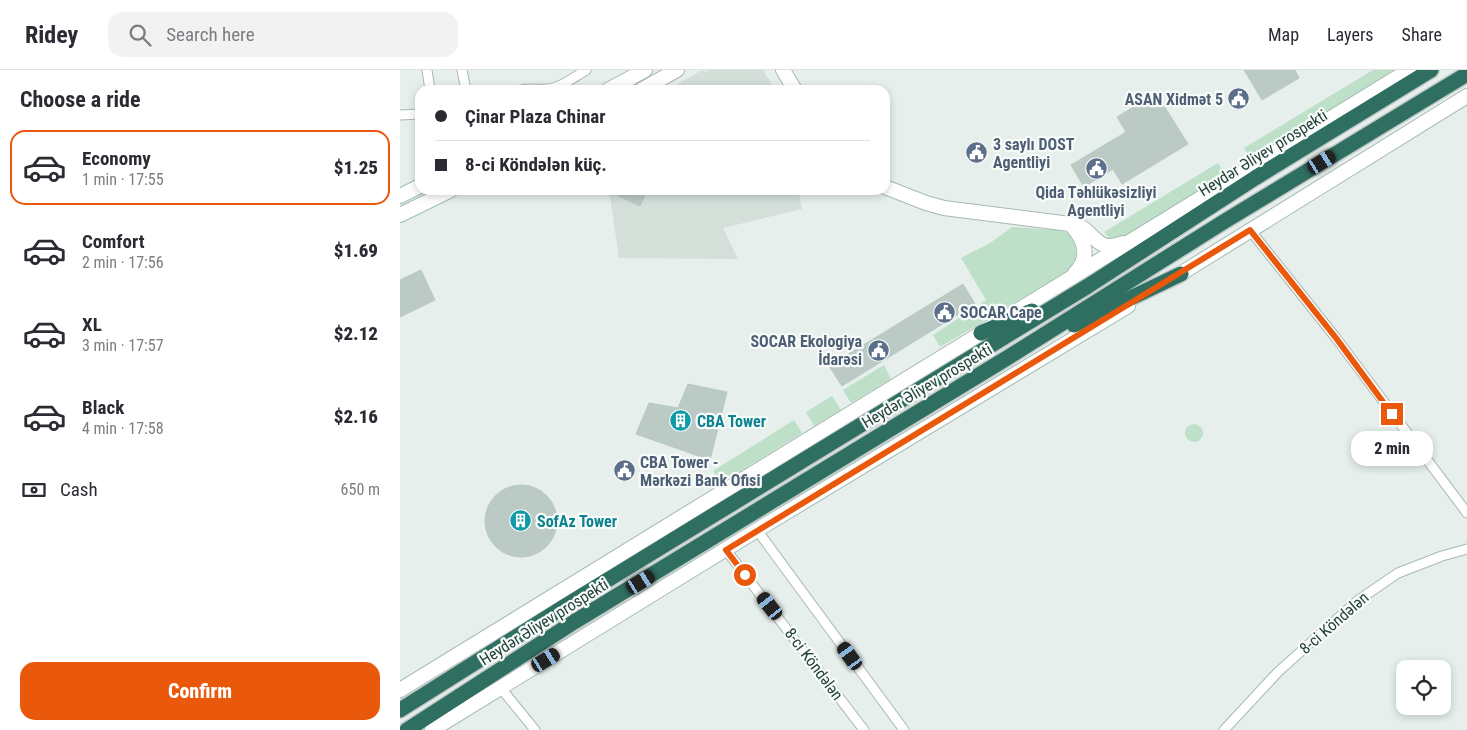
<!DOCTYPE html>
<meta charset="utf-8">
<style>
:root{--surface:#fff;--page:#f2f2f3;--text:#2b2b33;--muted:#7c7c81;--line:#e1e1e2;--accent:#ea580c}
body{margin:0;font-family:"Roboto Condensed",sans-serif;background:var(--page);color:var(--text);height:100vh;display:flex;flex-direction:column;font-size:19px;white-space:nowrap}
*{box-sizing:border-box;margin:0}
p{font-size:16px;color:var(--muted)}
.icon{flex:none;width:28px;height:28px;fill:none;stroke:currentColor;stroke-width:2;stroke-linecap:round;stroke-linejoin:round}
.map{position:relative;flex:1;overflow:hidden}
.side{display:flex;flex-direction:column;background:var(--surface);width:400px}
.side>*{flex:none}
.banner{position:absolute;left:15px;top:15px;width:475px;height:110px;border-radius:15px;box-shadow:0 2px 8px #0003;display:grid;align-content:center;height:110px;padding:0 20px;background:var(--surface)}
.fabs{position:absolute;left:996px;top:590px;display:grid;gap:10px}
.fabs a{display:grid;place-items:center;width:55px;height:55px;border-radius:10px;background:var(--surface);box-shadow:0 2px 8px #0003;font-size:25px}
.end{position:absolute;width:22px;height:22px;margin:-11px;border:6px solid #ea580c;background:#fff;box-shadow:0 0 0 2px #fff}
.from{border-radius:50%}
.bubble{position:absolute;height:35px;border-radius:15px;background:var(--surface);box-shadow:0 2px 8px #0003;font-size:16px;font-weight:800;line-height:35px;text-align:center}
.car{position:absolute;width:15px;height:30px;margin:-15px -8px;border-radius:6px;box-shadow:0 0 4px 1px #0007;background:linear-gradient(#222 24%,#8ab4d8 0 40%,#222 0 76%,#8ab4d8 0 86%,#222 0)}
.banner b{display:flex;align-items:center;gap:18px;height:48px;font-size:19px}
.banner b+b{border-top:1px solid var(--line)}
.banner i{width:12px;height:12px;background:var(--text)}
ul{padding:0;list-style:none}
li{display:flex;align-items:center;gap:15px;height:75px;margin:0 10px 8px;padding:0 10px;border:2px solid transparent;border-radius:15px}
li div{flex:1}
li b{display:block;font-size:19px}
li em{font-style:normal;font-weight:800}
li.active{border-color:var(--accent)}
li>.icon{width:45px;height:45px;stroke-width:1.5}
h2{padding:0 20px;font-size:22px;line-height:60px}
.pay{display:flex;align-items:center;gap:12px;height:55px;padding:0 20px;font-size:19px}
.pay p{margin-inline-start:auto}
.cta{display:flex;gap:10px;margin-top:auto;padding:10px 20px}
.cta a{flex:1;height:58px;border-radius:15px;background:var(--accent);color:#fff;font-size:20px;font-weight:800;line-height:58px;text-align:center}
header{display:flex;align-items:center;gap:30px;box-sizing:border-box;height:70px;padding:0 25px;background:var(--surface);border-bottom:1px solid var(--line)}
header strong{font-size:24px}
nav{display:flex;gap:28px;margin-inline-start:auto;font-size:18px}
.search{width:350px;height:45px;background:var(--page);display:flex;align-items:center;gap:12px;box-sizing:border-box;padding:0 18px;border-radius:15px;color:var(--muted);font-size:19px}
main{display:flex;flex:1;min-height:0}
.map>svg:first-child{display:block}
</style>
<header>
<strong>Ridey</strong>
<div class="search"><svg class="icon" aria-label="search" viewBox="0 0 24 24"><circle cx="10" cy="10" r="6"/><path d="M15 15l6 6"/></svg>Search here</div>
<nav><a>Map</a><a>Layers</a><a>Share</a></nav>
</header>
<main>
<section class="side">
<h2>Choose a ride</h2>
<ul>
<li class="active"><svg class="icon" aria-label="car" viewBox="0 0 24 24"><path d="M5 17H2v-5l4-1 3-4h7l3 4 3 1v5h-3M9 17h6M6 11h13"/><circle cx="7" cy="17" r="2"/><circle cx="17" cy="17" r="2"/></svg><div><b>Economy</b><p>1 min · 17:55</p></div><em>$1.25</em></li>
<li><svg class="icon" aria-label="car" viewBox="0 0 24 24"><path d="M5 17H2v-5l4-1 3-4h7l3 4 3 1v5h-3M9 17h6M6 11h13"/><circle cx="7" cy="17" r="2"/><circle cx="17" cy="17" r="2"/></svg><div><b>Comfort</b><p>2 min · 17:56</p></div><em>$1.69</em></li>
<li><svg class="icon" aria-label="car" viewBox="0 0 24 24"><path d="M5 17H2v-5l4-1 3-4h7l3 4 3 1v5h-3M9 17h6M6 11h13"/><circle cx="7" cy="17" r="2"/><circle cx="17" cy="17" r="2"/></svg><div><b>XL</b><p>3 min · 17:57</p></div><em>$2.12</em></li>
<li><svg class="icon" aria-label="car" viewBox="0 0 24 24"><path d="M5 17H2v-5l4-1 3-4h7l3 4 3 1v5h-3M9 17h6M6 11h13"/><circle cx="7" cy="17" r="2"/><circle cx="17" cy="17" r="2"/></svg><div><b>Black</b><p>4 min · 17:58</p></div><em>$2.16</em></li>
</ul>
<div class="pay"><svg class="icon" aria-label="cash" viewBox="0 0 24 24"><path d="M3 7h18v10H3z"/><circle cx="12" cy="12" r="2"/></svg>Cash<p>650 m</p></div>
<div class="cta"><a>Confirm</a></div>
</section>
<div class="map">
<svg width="1067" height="660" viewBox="0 0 1067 660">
<rect width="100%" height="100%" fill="#e6efeb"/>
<!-- built -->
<g fill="#d4dfda">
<polygon points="302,0 305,2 308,0 363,0 375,20 267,20"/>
<polygon points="209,120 398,120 402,139 323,158 338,189 219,188"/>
</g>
<!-- green -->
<g fill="#bfe0c8">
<polygon points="973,0 997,0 851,89 844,78"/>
<polygon points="818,93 825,105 723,168 711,170 704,162"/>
<path d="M 612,157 L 659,160 L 672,165 C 680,180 682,183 674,198 L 540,277 L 533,265 L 586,230 L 561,188 L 590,173 Z"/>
<polygon points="484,295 491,309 451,333 443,320"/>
<polygon points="432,326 441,340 414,356 406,342"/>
<polygon points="394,350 402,363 321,413 313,401"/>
<circle cx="794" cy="363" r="9"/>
</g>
<!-- building -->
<g fill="#bbcac4" stroke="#b8c9c2">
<polygon points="844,0 895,0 899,8 862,30"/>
<polygon points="756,23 788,74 722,114 713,99 684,117 671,95 726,62 717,47"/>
<polygon points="219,120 247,120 240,136 217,125"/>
<polygon points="21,200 35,230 0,247 0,210"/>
<polygon points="563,214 575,234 442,316 429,296"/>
<polygon points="288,314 327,322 310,390 236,364 249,333 278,338"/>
<circle cx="121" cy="451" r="36"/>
</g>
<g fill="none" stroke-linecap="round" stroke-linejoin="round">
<defs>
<g id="street">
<polyline points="27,0 30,20"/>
<polyline points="62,0 66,20"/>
<path d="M 121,20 C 129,18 137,20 145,19 C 160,19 174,7 186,0"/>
<polyline points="0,45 20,44"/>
<polyline points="850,160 936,268 1067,443"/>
<polyline points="357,460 504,660"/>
<polyline points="326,480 464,660"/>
<polyline points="100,617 135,660"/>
<polyline points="824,660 878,602 957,531 998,503 1042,486 1067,479"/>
</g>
<g id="secondary">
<polyline points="383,0 395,20"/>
<polyline points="208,20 245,0"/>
<polyline points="241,20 277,0"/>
<path d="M 485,117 L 526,133 L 544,138 L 678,155 C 697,165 697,183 723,173"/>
<polyline points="0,126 20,116"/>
<polyline points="0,145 51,120"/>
<path d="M 671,155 C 685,170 691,187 675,203"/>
<polyline points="772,209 1067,26"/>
<polyline points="612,244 1009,0"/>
<polyline points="0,620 591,257"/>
<polyline points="32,660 357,460 728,236"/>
</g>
<g id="highway">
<polyline points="674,255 781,204"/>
<polyline points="581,263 632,241"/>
<polyline points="0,640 165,536 688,216 855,108 1031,0"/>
<polyline points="7,660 174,552 607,288 825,151 1067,4"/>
</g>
</defs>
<!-- street casing -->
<use href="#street" stroke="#a8b8b2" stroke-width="11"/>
<!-- secondary casing -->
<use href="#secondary" stroke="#a4bbb3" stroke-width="16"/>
<!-- highway casing -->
<use href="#highway" stroke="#c2cac8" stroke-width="18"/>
<!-- street -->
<use href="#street" stroke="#fff" stroke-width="9"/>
<!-- secondary -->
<use href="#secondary" stroke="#fff" stroke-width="14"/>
<!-- highway -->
<use href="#highway" stroke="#2f6f62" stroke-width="15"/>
</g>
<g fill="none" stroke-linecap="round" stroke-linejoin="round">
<!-- route -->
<polyline stroke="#ea580c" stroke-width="6" points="345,505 326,480 850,160 936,268 992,344"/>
</g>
<!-- icons -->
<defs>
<symbol id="civic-disc" viewBox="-11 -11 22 22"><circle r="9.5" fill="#5c6f8a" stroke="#f7fbf9"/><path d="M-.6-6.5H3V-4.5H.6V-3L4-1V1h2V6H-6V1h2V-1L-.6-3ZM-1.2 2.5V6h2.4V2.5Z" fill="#fff"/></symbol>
<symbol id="building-disc" viewBox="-11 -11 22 22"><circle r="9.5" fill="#0f9aa8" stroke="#f7fbf9"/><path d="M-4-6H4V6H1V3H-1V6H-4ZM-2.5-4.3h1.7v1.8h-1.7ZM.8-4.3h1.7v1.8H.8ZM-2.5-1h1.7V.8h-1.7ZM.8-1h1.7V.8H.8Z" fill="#fff"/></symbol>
</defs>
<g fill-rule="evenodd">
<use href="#civic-disc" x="826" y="16" width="25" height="25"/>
<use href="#civic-disc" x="564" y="70" width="25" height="25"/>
<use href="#civic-disc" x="684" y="86" width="25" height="25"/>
<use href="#civic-disc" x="532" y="230" width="25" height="25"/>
<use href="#civic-disc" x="466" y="268" width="25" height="25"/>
<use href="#building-disc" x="268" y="338" width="25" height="25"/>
<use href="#civic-disc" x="212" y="388" width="25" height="25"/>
<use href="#building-disc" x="108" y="438" width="25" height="25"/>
</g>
<g text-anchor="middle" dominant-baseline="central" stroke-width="4.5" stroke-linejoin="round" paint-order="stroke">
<!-- service labels -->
<g font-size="16" font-weight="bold" fill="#4e5e75" stroke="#f7fbf9" text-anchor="start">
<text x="823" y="29" text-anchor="end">ASAN Xidmət 5</text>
<text x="593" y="74">3 saylı DOST<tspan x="593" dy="18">Agentliyi</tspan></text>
<text x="696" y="122" text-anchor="middle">Qida Təhlükəsizliyi<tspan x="696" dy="18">Agentliyi</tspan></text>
<text x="560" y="242">SOCAR Cape</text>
<text x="462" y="271" text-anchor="end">SOCAR Ekologiya<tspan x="462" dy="18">İdarəsi</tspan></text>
<text x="240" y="392">CBA Tower -<tspan x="240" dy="18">Mərkəzi Bank Ofisi</tspan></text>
</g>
<!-- street labels -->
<g font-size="16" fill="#24423a" stroke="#f7fbf9">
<text transform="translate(863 83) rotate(-32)">Heydər Əliyev prospekti</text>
<text transform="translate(527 316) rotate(-31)">Heydər Əliyev prospekti</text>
<text transform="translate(144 552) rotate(-32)">Heydər Əliyev prospekti</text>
<text transform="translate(934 553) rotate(-41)">8-ci Köndələn</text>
<text transform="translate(414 594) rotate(53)">8-ci Köndələn</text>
</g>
<!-- culture labels -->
<g font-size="16" font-weight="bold" fill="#0d838f" stroke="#f7fbf9" text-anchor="start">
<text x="297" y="351">CBA Tower</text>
<text x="137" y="451">SofAz Tower</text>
</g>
</g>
</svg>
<div class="fabs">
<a><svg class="icon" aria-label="locate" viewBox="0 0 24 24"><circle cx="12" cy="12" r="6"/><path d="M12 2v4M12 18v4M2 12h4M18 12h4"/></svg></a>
</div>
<i class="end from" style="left:345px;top:505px"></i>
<i class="end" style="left:992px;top:344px"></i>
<div class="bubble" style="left:951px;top:361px;width:82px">2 min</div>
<i class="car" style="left:922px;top:92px;rotate:59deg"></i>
<i class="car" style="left:241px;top:512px;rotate:59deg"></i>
<i class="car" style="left:370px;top:536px;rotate:322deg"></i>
<i class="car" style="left:450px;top:586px;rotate:324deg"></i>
<i class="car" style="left:146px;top:590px;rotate:59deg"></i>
<div class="banner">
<b><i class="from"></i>Çinar Plaza Chinar</b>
<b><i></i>8-ci Köndələn küç.</b>
</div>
</div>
</main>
